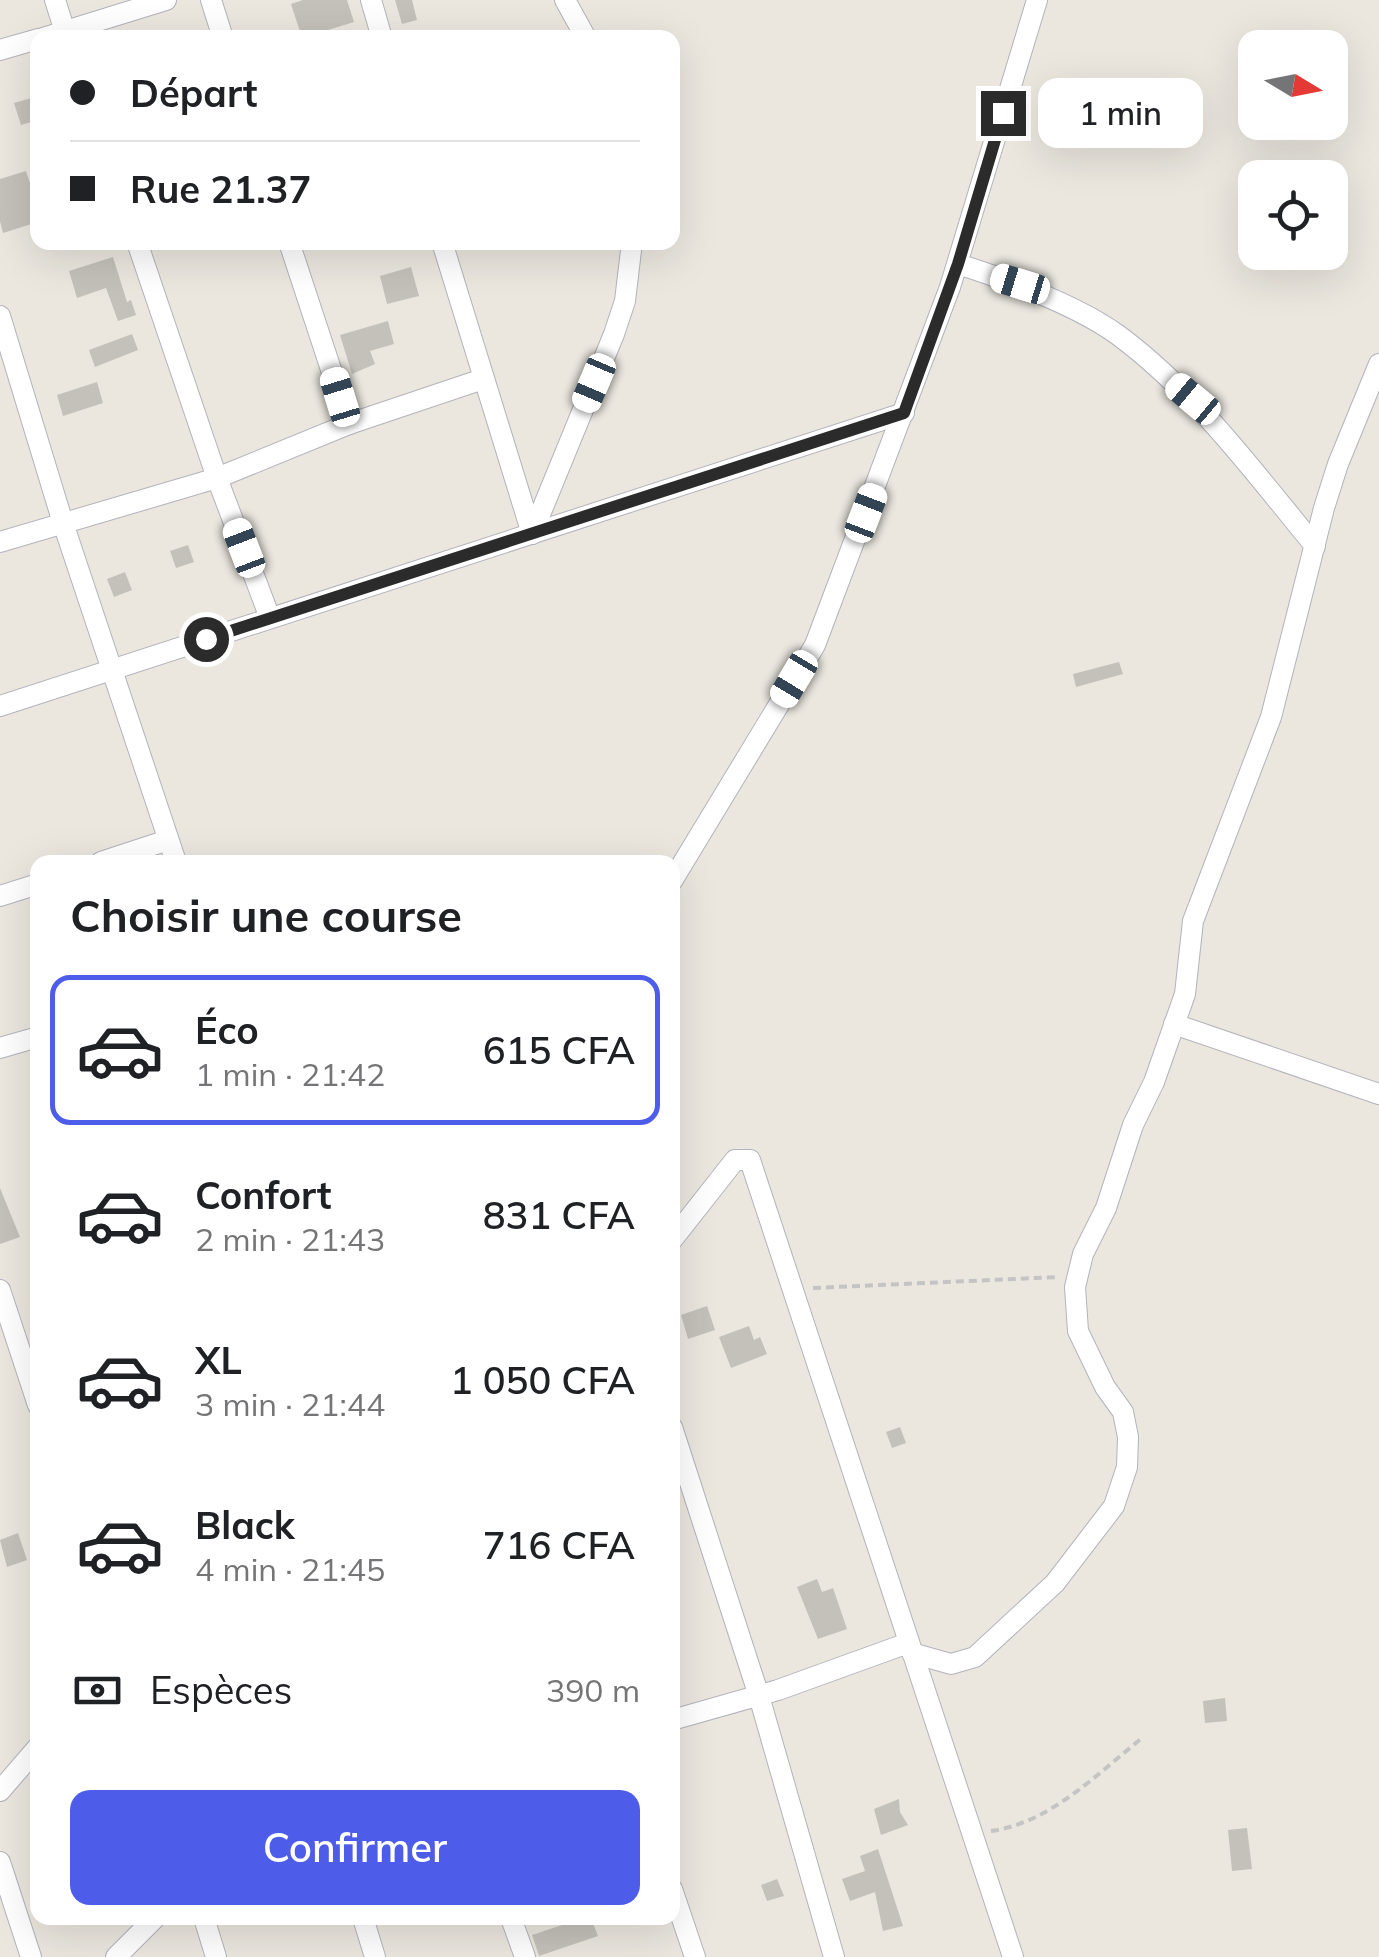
<!DOCTYPE html>
<html lang="fr">
<meta charset="utf-8">
<style>
:root{--surface:#fff;--page:#f2f2f2;--text:#202124;--muted:#757577;--line:#e0e0e0;--accent:#4e5de9}
body{margin:0;font-family:Mulish,sans-serif;background:var(--page);color:var(--text);height:100vh;display:flex;flex-direction:column;font-size:38px;white-space:nowrap}
*{box-sizing:border-box;margin:0}
p{font-size:32px;color:var(--muted)}
.icon{flex:none;width:55px;height:55px;fill:none;stroke:currentColor;stroke-width:2;stroke-linecap:round;stroke-linejoin:round}
.map{position:relative;flex:1;overflow:hidden}
.sheet{position:absolute;left:30px;top:855px;width:650px;height:1070px;display:flex;flex-direction:column;background:var(--surface);border-radius:20px;box-shadow:0 10px 40px #0002}
.sheet>*{flex:none}
.top-card{position:absolute;left:30px;top:30px;width:650px;height:220px;border-radius:20px;box-shadow:0 10px 40px #0002;display:grid;align-content:center;height:220px;padding:0 40px;background:var(--surface)}
.needle{width:65px;rotate:100deg}
.tools{position:absolute;left:1238px;top:30px;display:grid;gap:20px}
.tools a{display:grid;place-items:center;width:110px;height:110px;border-radius:20px;background:var(--surface);box-shadow:0 10px 40px #0002;font-size:50px}
.end{position:absolute;width:45px;height:45px;margin:-22px;border:12px solid #2b2b2b;background:#fff;box-shadow:0 0 0 5px #fff}
.from{border-radius:50%}
.bubble{position:absolute;height:70px;border-radius:20px;background:var(--surface);box-shadow:0 10px 40px #0002;font-size:32px;font-weight:600;line-height:70px;text-align:center}
.car{position:absolute;width:30px;height:60px;margin:-30px -15px;border-radius:12px;box-shadow:0 0 8px 2px #0007;background:linear-gradient(#fff 24%,#345 0 40%,#fff 0 76%,#345 0 86%,#fff 0)}
.top-card b{display:flex;align-items:center;gap:35px;height:95px;font-size:38px}
.top-card b+b{border-top:2px solid var(--line)}
.top-card i{width:25px;height:25px;background:var(--text)}
ul{padding:0;list-style:none}
li{display:flex;align-items:center;gap:30px;height:150px;margin:0 20px 15px;padding:0 20px;border:5px solid transparent;border-radius:20px}
li div{flex:1}
li b{display:block;font-size:38px}
li em{font-style:normal;font-weight:600}
li.on{border-color:var(--accent)}
li>.icon{width:90px;height:90px;stroke-width:1.5}
h2{padding:0 40px;font-size:45px;line-height:120px}
.pay{display:flex;align-items:center;gap:25px;height:110px;padding:0 40px;font-size:38px}
.pay p{margin-inline-start:auto}
.button{display:flex;gap:20px;margin-top:auto;padding:20px 40px}
.button a{flex:1;height:115px;border-radius:20px;background:var(--accent);color:#fff;font-size:40px;font-weight:600;line-height:115px;text-align:center}
.map>svg:first-child{display:block}
</style>
<div class="map">
<svg width="1379" height="1957" viewBox="0 0 1379 1957">
<rect width="100%" height="100%" fill="#ebe7df"/>
<!-- building -->
<g fill="#c4c1ba">
<polygon points="303,0 347,0 354,22 302,38 291,4"/>
<polygon points="395,0 412,0 417,20 402,24"/>
<polygon points="35,97 38,120 21,125 14,103"/>
<polygon points="26,171 38,208 38,222 3,233 0,221 0,179"/>
<polygon points="113,257 127,302 131,300 136,315 118,321 106,288 77,298 69,271"/>
<polygon points="411,267 419,296 387,304 380,276"/>
<polygon points="388,321 394,344 370,351 375,364 352,374 340,335"/>
<polygon points="132,334 138,350 95,367 89,350"/>
<polygon points="97,382 103,403 63,416 57,395"/>
<polygon points="188,545 194,562 176,568 170,551"/>
<polygon points="125,572 132,590 114,597 107,579"/>
<polygon points="1119,662 1123,674 1076,687 1073,674"/>
<polygon points="0,1188 20,1237 0,1244"/>
<polygon points="707,1306 715,1330 688,1339 681,1315"/>
<polygon points="749,1326 754,1340 760,1337 767,1354 731,1368 719,1337"/>
<polygon points="900,1427 906,1443 892,1448 886,1432"/>
<polygon points="18,1533 27,1560 7,1567 0,1540"/>
<polygon points="817,1579 822,1592 833,1588 847,1629 818,1639 797,1587"/>
<polygon points="1225,1698 1227,1721 1205,1723 1203,1701"/>
<polygon points="899,1799 900,1812 908,1825 881,1835 874,1809"/>
<polygon points="1247,1828 1252,1869 1232,1871 1228,1830"/>
<polygon points="878,1849 903,1926 883,1931 875,1892 850,1901 842,1879 865,1871 860,1856"/>
<polygon points="777,1879 784,1896 767,1901 761,1885"/>
<polygon points="583,1918 591,1918 598,1936 539,1956 532,1935"/>
</g>
<g fill="none" stroke-linecap="round" stroke-linejoin="round">
<defs>
<g id="street">
<polyline points="55,0 67,38"/>
<polyline points="211,0 223,38"/>
<polyline points="371,0 382,38"/>
<polyline points="565,0 586,38"/>
<polyline points="43,38 166,0"/>
<polyline points="0,50 38,39"/>
<polyline points="137,242 217,478 270,618"/>
<polyline points="289,242 349,424"/>
<polyline points="442,242 532,534"/>
<path d="M 958,264 C 1008,280 1075,304 1118,335 C 1196,393 1254,472 1315,546"/>
<polyline points="0,316 63,523 176,862"/>
<polyline points="532,534 614,334 625,301 632,242"/>
<polyline points="0,542 217,478 349,424 483,379"/>
<polyline points="0,706 904,413"/>
<polyline points="101,862 168,840"/>
<polyline points="672,881 815,645 950,287 1037,0"/>
<polyline points="0,896 38,884"/>
<polyline points="1174,1024 1379,1094"/>
<polyline points="0,1048 38,1037"/>
<polyline points="672,1240 735,1160 750,1160 1013,1957"/>
<polyline points="0,1290 38,1405"/>
<polyline points="672,1427 759,1696 834,1957"/>
<polyline points="912,1653 951,1664 975,1657 1055,1583 1114,1506 1127,1467 1128,1437 1123,1412 1105,1387 1078,1331 1075,1287 1083,1254 1106,1208 1133,1125 1154,1082 1185,994 1193,921 1271,717 1324,508 1338,464 1379,364"/>
<polyline points="672,1720 778,1690 908,1643"/>
<polyline points="0,1791 38,1747"/>
<polyline points="0,1862 31,1957"/>
<polyline points="672,1889 695,1957"/>
<polyline points="204,1918 216,1957"/>
<polyline points="363,1918 375,1957"/>
<polyline points="511,1918 525,1957"/>
<polyline points="116,1957 155,1918"/>
</g>
</defs>
<!-- street casing -->
<use href="#street" stroke="#b2b3bd" stroke-width="22"/>
<!-- path -->
<g stroke="#c4c4c4" stroke-width="4" stroke-dasharray="8 5" stroke-linecap="butt">
<polyline points="813,1288 1058,1277"/>
<path d="M 991,1831 C 1050,1823 1097,1774 1142,1738"/>
</g>
<!-- street -->
<use href="#street" stroke="#fff" stroke-width="20"/>
</g>
<g fill="none" stroke-linecap="round" stroke-linejoin="round">
<!-- route -->
<polyline stroke="#2b2b2b" stroke-width="12" points="206,639 904,413 958,264 1003,113"/>
</g>
</svg>
<div class="tools">
<a><svg class="needle" viewBox="-14 -14 28 28"><path d="M0-13l5 13h-10z" fill="#e53935"/><path d="M0 13l5-13h-10z" fill="#757577"/></svg></a>
<a><svg class="icon" aria-label="locate" viewBox="0 0 24 24"><circle cx="12" cy="12" r="6"/><path d="M12 2v4M12 18v4M2 12h4M18 12h4"/></svg></a>
</div>
<i class="end from" style="left:206px;top:639px"></i>
<i class="end" style="left:1003px;top:113px"></i>
<div class="bubble" style="left:1038px;top:78px;width:165px">1 min</div>
<i class="car" style="left:1020px;top:284px;rotate:287deg"></i>
<i class="car" style="left:594px;top:383px;rotate:203deg"></i>
<i class="car" style="left:340px;top:397px;rotate:343deg"></i>
<i class="car" style="left:1193px;top:399px;rotate:310deg"></i>
<i class="car" style="left:866px;top:513px;rotate:21deg"></i>
<i class="car" style="left:244px;top:548px;rotate:339deg"></i>
<i class="car" style="left:794px;top:679px;rotate:211deg"></i>
<div class="top-card">
<b><i class="from"></i>Départ</b>
<b><i></i>Rue 21.37</b>
</div>
<section class="sheet">
<h2>Choisir une course</h2>
<ul>
<li class="on"><svg class="icon" aria-label="car" viewBox="0 0 24 24"><path d="M5 17H2v-5l4-1 3-4h7l3 4 3 1v5h-3M9 17h6M6 11h13"/><circle cx="7" cy="17" r="2"/><circle cx="17" cy="17" r="2"/></svg><div><b>Éco</b><p>1 min · 21:42</p></div><em>615 CFA</em></li>
<li><svg class="icon" aria-label="car" viewBox="0 0 24 24"><path d="M5 17H2v-5l4-1 3-4h7l3 4 3 1v5h-3M9 17h6M6 11h13"/><circle cx="7" cy="17" r="2"/><circle cx="17" cy="17" r="2"/></svg><div><b>Confort</b><p>2 min · 21:43</p></div><em>831 CFA</em></li>
<li><svg class="icon" aria-label="car" viewBox="0 0 24 24"><path d="M5 17H2v-5l4-1 3-4h7l3 4 3 1v5h-3M9 17h6M6 11h13"/><circle cx="7" cy="17" r="2"/><circle cx="17" cy="17" r="2"/></svg><div><b>XL</b><p>3 min · 21:44</p></div><em>1 050 CFA</em></li>
<li><svg class="icon" aria-label="car" viewBox="0 0 24 24"><path d="M5 17H2v-5l4-1 3-4h7l3 4 3 1v5h-3M9 17h6M6 11h13"/><circle cx="7" cy="17" r="2"/><circle cx="17" cy="17" r="2"/></svg><div><b>Black</b><p>4 min · 21:45</p></div><em>716 CFA</em></li>
</ul>
<div class="pay"><svg class="icon" aria-label="cash" viewBox="0 0 24 24"><path d="M3 7h18v10H3z"/><circle cx="12" cy="12" r="2"/></svg>Espèces<p>390 m</p></div>
<div class="button"><a>Confirmer</a></div>
</section>
</div>
